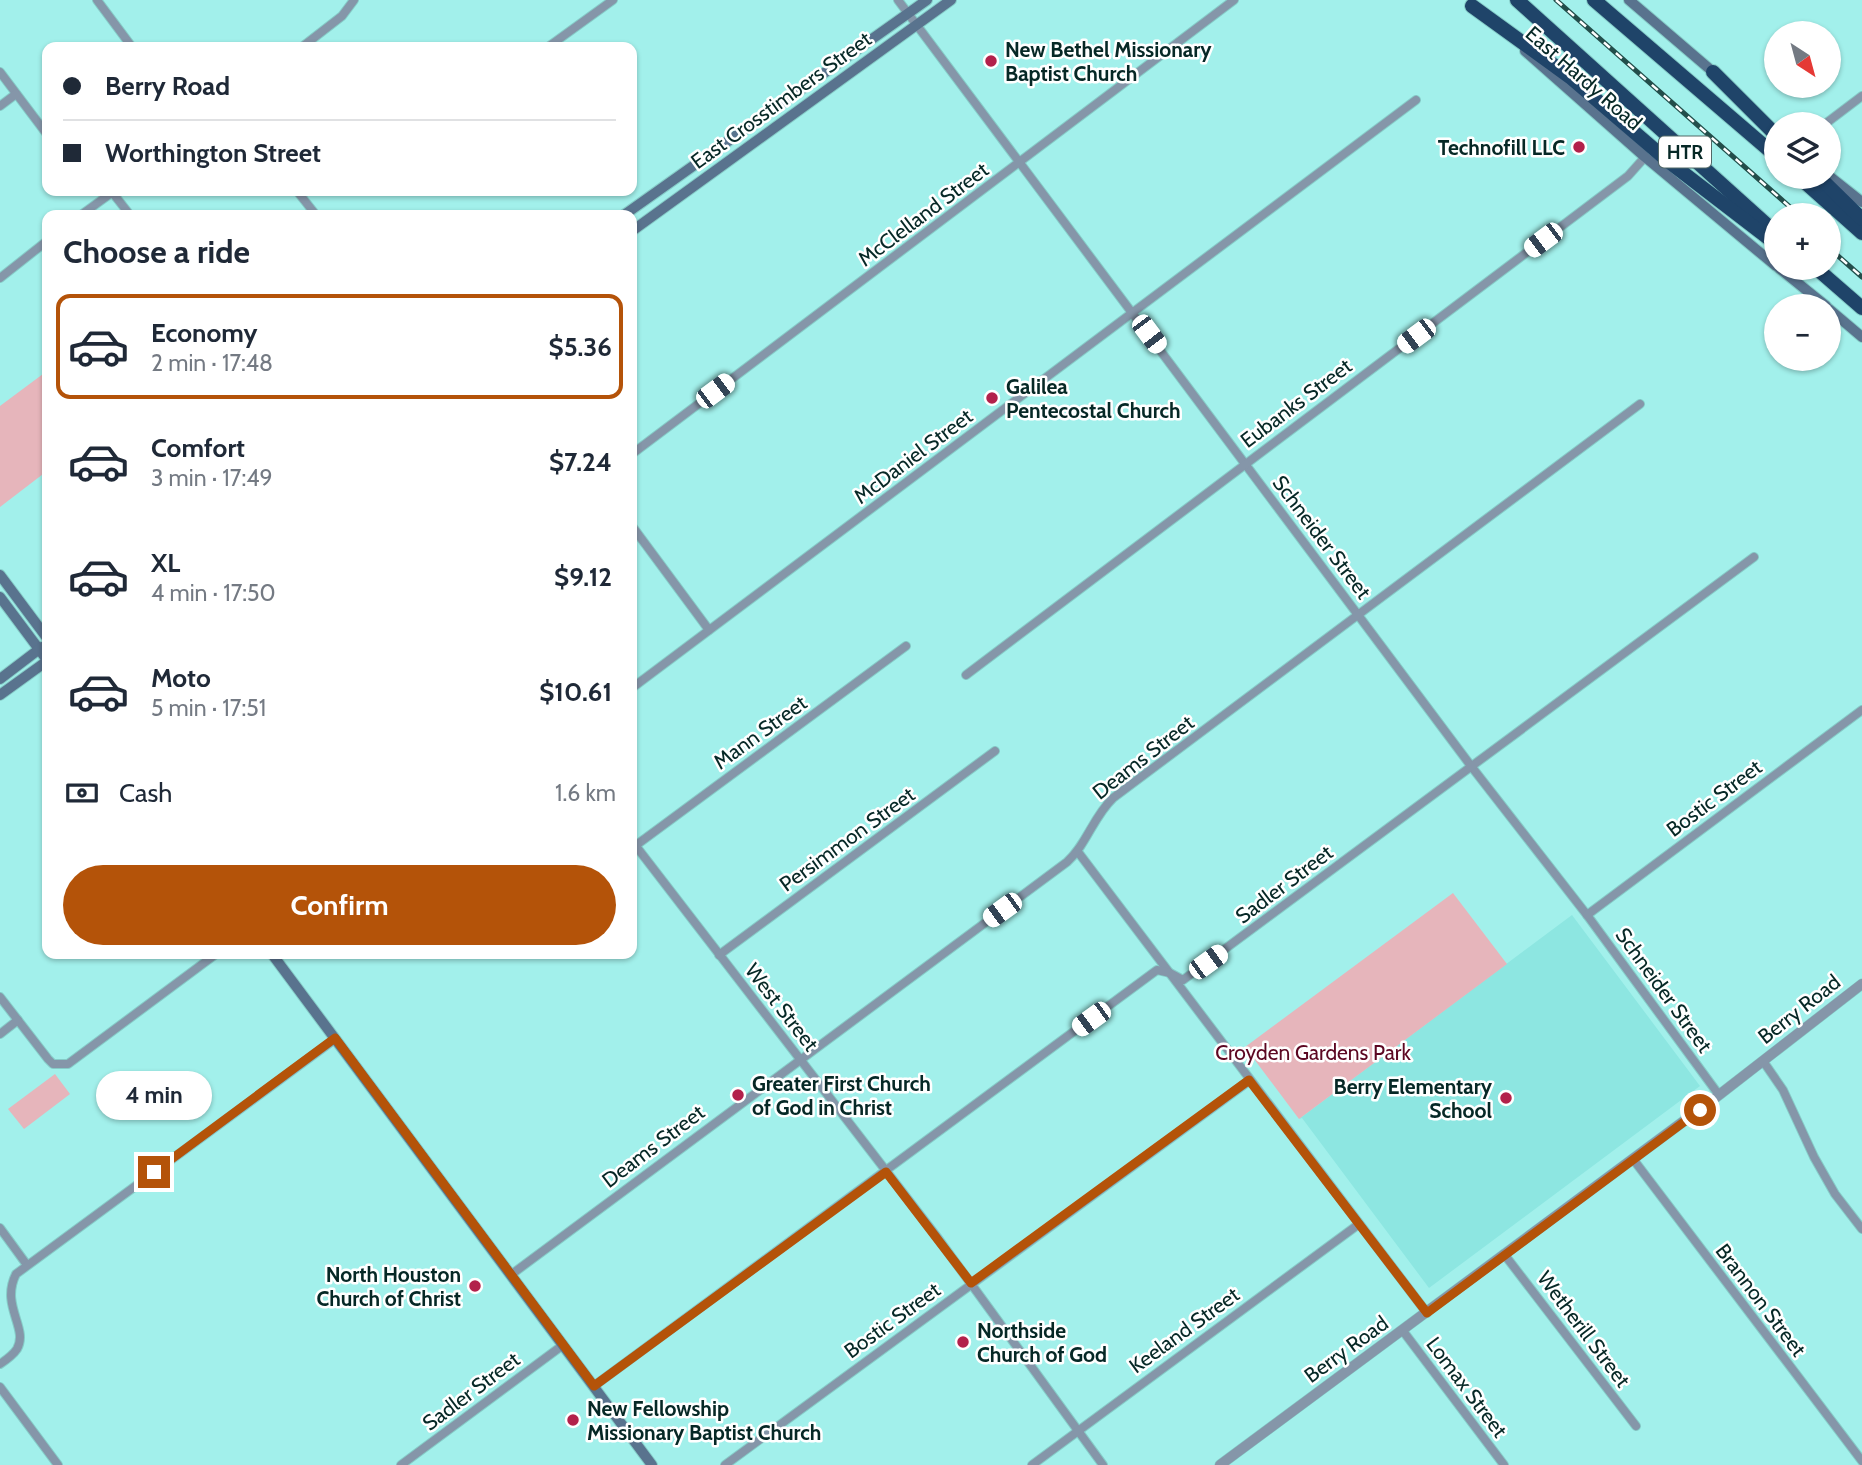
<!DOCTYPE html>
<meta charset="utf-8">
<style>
:root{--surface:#fff;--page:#f6f6f7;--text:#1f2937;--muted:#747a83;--line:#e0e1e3;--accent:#b45309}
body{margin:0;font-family:Cabin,sans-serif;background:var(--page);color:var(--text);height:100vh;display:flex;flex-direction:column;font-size:26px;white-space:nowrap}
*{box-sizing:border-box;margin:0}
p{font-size:23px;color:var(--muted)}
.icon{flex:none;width:38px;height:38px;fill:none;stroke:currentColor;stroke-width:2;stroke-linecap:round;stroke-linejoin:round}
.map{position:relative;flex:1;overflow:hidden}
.details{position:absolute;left:42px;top:210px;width:595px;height:749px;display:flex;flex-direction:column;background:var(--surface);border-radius:14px;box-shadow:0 2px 5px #0004}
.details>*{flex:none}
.top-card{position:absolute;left:42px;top:42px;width:595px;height:154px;border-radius:14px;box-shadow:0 2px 5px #0004;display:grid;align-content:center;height:154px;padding:0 21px;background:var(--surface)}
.needle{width:46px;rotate:144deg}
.buttons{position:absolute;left:1764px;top:21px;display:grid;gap:14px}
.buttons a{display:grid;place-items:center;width:77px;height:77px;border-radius:50%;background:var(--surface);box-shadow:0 2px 5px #0004;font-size:35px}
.end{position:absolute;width:32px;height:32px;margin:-16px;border:9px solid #b45309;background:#fff;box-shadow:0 0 0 4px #fff}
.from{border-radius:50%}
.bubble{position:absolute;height:49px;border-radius:24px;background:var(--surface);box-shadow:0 2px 5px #0004;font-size:23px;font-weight:700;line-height:49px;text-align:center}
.car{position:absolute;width:21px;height:42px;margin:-21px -10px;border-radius:9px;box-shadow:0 0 5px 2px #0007;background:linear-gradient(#fff 24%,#345 0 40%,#fff 0 76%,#345 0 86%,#fff 0)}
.top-card b{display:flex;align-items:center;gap:24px;height:66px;font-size:26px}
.top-card b+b{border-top:2px solid var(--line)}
.top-card i{width:18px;height:18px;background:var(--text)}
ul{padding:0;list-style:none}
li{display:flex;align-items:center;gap:21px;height:105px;margin:0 14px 10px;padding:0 7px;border:4px solid transparent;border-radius:14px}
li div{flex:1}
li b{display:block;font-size:26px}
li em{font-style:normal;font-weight:700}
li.current{border-color:var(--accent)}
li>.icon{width:63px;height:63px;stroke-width:1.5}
h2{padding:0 21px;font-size:32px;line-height:84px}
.pay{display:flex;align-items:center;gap:18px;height:77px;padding:0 21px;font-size:26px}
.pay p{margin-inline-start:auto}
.action{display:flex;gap:14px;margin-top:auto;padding:14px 21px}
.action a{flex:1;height:80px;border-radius:42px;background:var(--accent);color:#fff;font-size:28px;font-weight:700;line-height:80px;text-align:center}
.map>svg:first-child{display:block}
</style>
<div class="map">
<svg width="1862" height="1465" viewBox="0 0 1862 1465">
<rect width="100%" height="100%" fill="#a2f0eb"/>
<!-- built -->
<polygon fill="#8de6e1" points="1572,915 1700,1086 1429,1288 1302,1118 1299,1119"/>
<!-- green -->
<g fill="#e6b5bb">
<polygon points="47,371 47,471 0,507 0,406"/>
<polygon points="1453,893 1507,964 1299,1119 1245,1047"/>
<polygon points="55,1074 70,1094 24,1129 8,1109"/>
</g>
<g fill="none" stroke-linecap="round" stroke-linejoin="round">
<defs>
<g id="minor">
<polyline points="97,0 132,47"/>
<polyline points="898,0 1471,766 1587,915 1719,1095"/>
<polyline points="302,47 342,16 354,0"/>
<polyline points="548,47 613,0"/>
<polyline points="0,72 46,133"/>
<polyline points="0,106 16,94"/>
<polyline points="1825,124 1862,96"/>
<polyline points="297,191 316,215"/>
<polyline points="112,192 130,215"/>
<polyline points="81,215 114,191"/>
<polyline points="0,278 47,241"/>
<polyline points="632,454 1234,0"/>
<polyline points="632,526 709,630"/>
<polyline points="966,675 1628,176 1645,157"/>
<polyline points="632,688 1416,100"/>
<polyline points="632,841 937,1237 1103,1465"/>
<polyline points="635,846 906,646"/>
<polyline points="1078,852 1427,1313"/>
<polyline points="1587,915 1862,710"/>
<polyline points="719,955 995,751"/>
<polyline points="0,997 48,1059 53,1064 68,1064 216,954"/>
<polyline points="0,1034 18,1020"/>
<polyline points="1763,1061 1783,1090 1814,1157 1835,1194 1862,1229"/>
<polyline points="1633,1159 1862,1461"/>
<polyline points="0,1228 27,1265"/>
<polyline points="1504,1254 1636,1426"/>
<path d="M 512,1274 L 1067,862 C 1087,844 1093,817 1113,798 L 1640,404"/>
<polyline points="1403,1331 1504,1465"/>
<path d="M 0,1364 C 6,1360 13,1355 17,1349 C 29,1328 0,1306 16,1274 L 335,1039"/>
<polyline points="594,1386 1157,970 1170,973 1183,980 1754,557"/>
<polyline points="0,1387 58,1465"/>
<polyline points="401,1465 563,1345"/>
<polyline points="725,1465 1249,1081"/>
<polyline points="1032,1465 1359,1224"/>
</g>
<polyline id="tertiary" points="1220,1465 1719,1095 1862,984"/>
<g id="secondary">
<polyline points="1629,0 1719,77"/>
<polyline points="1525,51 1645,157 1776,266"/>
<polyline points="1829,176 1862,202"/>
<polyline points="624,215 927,0"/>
<polyline points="632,231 951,0"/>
<polyline points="1779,268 1826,306"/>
<polyline points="1829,309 1862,337"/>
<polyline points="0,575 47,638"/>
<polyline points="0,597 47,660"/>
<polyline points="0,679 42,647"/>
<polyline points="0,695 47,661"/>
<polyline points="272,954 652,1465"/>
</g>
<g id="motorway">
<polyline points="1517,0 1776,233"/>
<polyline points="1594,0 1776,156"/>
<polyline points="1472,6 1570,77 1669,162 1776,244"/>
<polyline points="1713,72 1776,135"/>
<polyline points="1799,177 1862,233"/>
<polyline points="1819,177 1862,219"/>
<polyline points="1816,268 1862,308"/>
</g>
</defs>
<!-- minor casing -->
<use href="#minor" stroke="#86ccc8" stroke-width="10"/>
<!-- tertiary casing -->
<use href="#tertiary" stroke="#86ccc8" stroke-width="11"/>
<!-- secondary casing -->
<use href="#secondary" stroke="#86ccc8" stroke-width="12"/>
<!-- motorway casing -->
<use href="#motorway" stroke="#86ccc8" stroke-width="16"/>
<!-- minor -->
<use href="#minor" stroke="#8596a9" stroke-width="8"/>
<!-- tertiary -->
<use href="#tertiary" stroke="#8596a9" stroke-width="10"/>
<!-- secondary -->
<use href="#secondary" stroke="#59738e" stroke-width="10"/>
<!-- motorway -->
<use href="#motorway" stroke="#1f4469" stroke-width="14"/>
<defs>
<g id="rail">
<polyline points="1556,0 1799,215"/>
<polyline points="1829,248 1862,277"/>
</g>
</defs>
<!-- rail casing -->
<use href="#rail" stroke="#234e4b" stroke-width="5"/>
<!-- rail -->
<use href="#rail" stroke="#fff" stroke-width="2.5" stroke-dasharray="8" stroke-linecap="butt"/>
</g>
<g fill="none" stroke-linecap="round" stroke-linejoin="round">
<!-- route -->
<polyline stroke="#b45309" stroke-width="9" points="154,1172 335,1038 594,1386 886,1172 971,1283 1249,1080 1427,1313 1700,1110"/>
</g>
<!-- markers -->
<g fill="#b2214b" stroke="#fff" stroke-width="2.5">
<circle cx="991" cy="61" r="7"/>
<circle cx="1579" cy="147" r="7"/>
<circle cx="992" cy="398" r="7"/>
<circle cx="738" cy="1095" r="7"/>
<circle cx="1506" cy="1098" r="7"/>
<circle cx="475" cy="1286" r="7"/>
<circle cx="963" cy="1342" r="7"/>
<circle cx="573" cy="1420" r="7"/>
</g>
<g text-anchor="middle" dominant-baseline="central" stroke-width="5" stroke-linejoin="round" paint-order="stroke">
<!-- shield labels -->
<rect fill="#fff" stroke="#516867" stroke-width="2" x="1659" y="136.5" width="52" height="31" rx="5"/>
<g font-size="19" font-weight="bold" fill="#062826">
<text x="1685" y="152">HTR</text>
</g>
<!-- poi labels -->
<g font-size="21" font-weight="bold" fill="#062826" stroke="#fff" text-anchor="start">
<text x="1005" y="49">New Bethel Missionary<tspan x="1005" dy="24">Baptist Church</tspan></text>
<text x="1565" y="147" text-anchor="end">Technofill LLC</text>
<text x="1006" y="386">Galilea<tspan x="1006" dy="24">Pentecostal Church</tspan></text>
<text x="752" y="1083">Greater First Church<tspan x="752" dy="24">of God in Christ</tspan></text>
<text x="1492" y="1086" text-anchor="end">Berry Elementary<tspan x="1492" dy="24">School</tspan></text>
<text x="461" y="1274" text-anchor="end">North Houston<tspan x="461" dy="24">Church of Christ</tspan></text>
<text x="977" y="1330">Northside<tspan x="977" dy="24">Church of God</tspan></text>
<text x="587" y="1408">New Fellowship<tspan x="587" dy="24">Missionary Baptist Church</tspan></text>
</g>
<!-- street labels -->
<g font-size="21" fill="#062826" stroke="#fff">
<text transform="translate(1584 78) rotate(41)">East Hardy Road</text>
<text transform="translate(781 100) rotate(-36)">East Crosstimbers Street</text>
<text transform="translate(923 214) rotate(-37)">McClelland Street</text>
<text transform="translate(1296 403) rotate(-37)">Eubanks Street</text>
<text transform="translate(913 456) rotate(-37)">McDaniel Street</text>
<text transform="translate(1322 537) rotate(53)">Schneider Street</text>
<text transform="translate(760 732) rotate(-36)">Mann Street</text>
<text transform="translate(1143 757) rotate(-38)">Deams Street</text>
<text transform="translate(1714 798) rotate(-37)">Bostic Street</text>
<text transform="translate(847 839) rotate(-36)">Persimmon Street</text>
<text transform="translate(1284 884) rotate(-37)">Sadler Street</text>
<text transform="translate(1664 990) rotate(54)">Schneider Street</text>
<text transform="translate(782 1007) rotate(52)">West Street</text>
<text transform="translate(1799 1009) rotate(-38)">Berry Road</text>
<text transform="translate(653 1146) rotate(-37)">Deams Street</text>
<text transform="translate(1761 1300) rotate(53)">Brannon Street</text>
<text transform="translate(892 1320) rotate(-36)">Bostic Street</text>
<text transform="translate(1584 1329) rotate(53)">Wetherill Street</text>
<text transform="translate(1184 1330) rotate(-36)">Keeland Street</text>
<text transform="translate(1346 1349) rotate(-36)">Berry Road</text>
<text transform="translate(1467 1387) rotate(53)">Lomax Street</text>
<text transform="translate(471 1391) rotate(-37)">Sadler Street</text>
</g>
<!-- park labels -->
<g font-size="21" fill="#5c0722" stroke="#fff">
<text x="1313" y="1052">Croyden Gardens Park</text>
</g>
</g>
</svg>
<div class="buttons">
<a><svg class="needle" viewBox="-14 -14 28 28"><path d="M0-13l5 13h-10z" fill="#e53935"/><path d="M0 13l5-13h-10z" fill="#747a83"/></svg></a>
<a><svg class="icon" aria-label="layers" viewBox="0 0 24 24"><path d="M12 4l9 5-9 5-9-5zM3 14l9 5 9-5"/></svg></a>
<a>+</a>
<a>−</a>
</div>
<i class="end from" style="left:1700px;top:1110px"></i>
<i class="end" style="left:154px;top:1172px"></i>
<div class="bubble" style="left:96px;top:1071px;width:116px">4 min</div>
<i class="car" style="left:1543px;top:240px;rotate:233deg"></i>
<i class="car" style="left:1149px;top:334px;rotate:143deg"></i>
<i class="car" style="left:1416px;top:336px;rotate:233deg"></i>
<i class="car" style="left:715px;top:391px;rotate:53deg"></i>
<i class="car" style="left:1002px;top:910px;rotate:234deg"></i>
<i class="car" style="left:1208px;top:962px;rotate:54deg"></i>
<i class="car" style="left:1091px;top:1019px;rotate:234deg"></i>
<div class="top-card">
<b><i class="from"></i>Berry Road</b>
<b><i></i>Worthington Street</b>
</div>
<section class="details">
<h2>Choose a ride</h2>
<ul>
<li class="current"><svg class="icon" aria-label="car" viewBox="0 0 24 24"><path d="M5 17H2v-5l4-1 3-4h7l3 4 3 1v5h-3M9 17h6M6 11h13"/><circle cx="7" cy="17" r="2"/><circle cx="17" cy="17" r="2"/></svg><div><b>Economy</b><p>2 min · 17:48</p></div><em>$5.36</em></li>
<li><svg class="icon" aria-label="car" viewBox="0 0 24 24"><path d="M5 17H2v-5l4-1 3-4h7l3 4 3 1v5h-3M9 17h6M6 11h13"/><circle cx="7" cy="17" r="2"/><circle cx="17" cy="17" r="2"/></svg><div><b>Comfort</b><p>3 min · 17:49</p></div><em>$7.24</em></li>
<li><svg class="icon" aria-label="car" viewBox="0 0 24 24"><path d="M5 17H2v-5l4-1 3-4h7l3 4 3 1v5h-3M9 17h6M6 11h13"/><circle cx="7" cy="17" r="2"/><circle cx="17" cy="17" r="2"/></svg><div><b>XL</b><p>4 min · 17:50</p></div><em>$9.12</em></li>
<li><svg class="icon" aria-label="car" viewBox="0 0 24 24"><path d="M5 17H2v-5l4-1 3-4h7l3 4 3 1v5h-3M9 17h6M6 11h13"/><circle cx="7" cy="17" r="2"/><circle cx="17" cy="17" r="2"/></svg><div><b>Moto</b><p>5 min · 17:51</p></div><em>$10.61</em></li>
</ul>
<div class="pay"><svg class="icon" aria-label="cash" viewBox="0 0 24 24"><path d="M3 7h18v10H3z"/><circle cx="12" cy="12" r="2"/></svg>Cash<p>1.6 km</p></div>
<div class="action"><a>Confirm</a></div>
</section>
</div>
